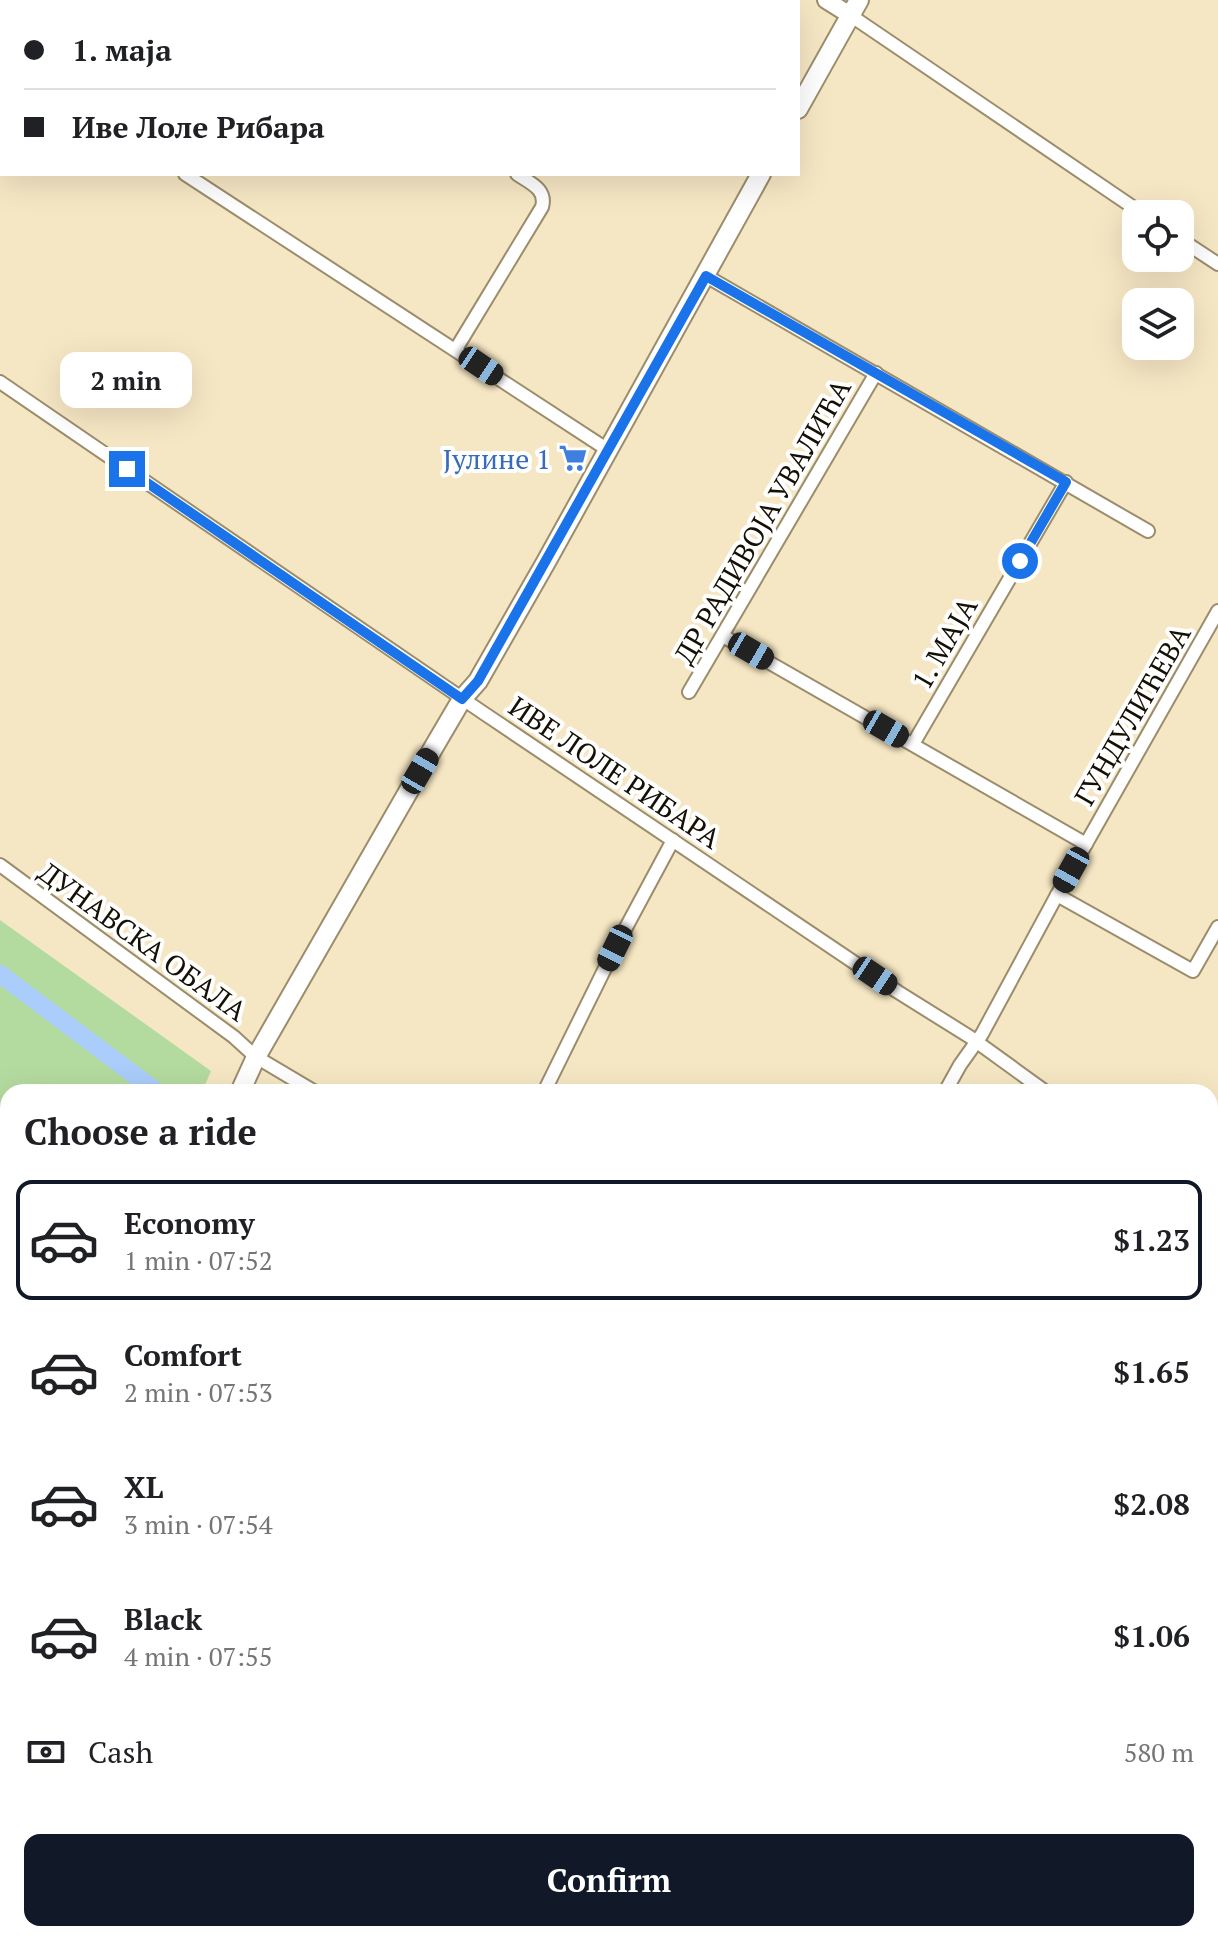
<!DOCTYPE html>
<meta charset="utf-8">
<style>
:root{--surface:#fff;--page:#f2f2f2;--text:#202124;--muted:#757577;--line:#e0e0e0;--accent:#111827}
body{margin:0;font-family:"PT Serif",serif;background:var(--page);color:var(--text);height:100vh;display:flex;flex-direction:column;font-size:30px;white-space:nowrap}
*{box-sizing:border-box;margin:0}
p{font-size:26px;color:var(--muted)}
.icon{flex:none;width:44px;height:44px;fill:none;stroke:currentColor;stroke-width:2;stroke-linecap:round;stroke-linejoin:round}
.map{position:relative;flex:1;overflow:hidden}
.side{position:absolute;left:0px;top:1084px;width:1218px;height:858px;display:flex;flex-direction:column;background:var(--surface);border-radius:24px 24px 0 0;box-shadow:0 8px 32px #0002}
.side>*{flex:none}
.top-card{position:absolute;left:0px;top:0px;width:800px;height:176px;box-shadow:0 8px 32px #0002;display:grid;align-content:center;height:176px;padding:0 24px;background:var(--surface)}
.controls{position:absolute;left:1122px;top:200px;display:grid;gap:16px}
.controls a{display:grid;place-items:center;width:72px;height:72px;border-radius:16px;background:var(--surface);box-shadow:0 8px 32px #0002;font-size:40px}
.end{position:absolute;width:36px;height:36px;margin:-18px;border:10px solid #1a73e8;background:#fff;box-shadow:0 0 0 4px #fff}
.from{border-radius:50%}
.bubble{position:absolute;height:56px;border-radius:16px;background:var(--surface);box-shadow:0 8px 32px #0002;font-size:26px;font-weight:700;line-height:56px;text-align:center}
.car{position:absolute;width:24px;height:48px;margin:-24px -12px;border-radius:10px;box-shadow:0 0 6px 2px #0007;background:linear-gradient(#222 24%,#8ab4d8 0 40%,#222 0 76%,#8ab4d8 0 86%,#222 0)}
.top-card b{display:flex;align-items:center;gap:28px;height:76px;font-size:30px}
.top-card b+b{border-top:2px solid var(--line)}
.top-card i{width:20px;height:20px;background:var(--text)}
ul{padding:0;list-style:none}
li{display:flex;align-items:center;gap:24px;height:120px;margin:0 16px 12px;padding:0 8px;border:4px solid transparent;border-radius:16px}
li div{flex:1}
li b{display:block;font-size:30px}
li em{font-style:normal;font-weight:700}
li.on{border-color:var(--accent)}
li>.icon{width:72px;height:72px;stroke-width:1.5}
h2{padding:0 24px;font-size:36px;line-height:96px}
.pay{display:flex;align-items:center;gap:20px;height:88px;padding:0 24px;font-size:30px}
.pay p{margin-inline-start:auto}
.primary-button{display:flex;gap:16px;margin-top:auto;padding:16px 24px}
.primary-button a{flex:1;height:92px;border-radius:16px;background:var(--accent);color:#fff;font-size:32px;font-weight:700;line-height:92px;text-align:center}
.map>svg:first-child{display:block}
</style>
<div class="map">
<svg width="1218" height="1941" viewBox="0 0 1218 1941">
<rect width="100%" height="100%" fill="#f6e7c4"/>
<!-- green -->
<g fill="#b4db9f">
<polygon points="0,920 211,1071 202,1092 8,1092 8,1934 257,1934 261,1941 0,1941"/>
<polygon points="1210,1828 1218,1833 1218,1941 459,1941 455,1934 1210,1934"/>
</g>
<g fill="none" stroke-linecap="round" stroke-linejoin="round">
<!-- canal -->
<g stroke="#aacdfb" stroke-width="18">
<polyline points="0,974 157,1092"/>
<polyline points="1210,1857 1218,1867"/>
</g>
<!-- secondary-tunnel -->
<g stroke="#d4c7a7" stroke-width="18" stroke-dasharray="18 9" stroke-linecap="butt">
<polyline points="341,1934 345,1941"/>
<polyline points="366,1934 370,1941"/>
</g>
<defs>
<g id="minor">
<polyline points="254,0 257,2"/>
<polyline points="850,15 1143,214"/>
<polyline points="0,54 2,55"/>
<polyline points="185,174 608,450"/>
<polyline points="1180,239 1218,264"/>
<polyline points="706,276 1148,531"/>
<path d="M 456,349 L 542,207 C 547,189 530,183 517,174"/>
<polyline points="0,382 482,712 898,992 970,1037 1046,1092"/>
<polyline points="723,636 1086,844"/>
<polyline points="689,692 876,373"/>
<polyline points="913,744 1066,482"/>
<polyline points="0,865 234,1037 256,1057 315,1092"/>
<polyline points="1057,895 1193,971 1218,927"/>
<polyline points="544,1092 615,948 673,840"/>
<polyline points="945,1092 960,1065 982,1034 1057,895 1218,611"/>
<polyline points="1210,1204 1218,1209"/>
<polyline points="1210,1328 1218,1310"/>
<polyline points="1210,1581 1218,1613"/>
</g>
<polyline id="tertiary" points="826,0 850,15"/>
<g id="secondary">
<polyline points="798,109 859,0"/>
<polyline points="240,1092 256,1057 435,745 462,699 478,681 546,562 761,174"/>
</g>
</defs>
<!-- minor casing -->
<use href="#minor" stroke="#9b8d6c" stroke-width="16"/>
<!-- tertiary casing -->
<use href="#tertiary" stroke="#9b8d6c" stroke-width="20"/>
<!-- secondary casing -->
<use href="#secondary" stroke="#9b8d6c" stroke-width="22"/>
<!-- minor -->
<use href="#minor" stroke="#fff" stroke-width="12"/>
<!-- tertiary -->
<use href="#tertiary" stroke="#fff" stroke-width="16"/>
<!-- secondary -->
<use href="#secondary" stroke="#fff" stroke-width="18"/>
</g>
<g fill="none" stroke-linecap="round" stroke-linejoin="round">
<!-- route -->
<polyline stroke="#1a73e8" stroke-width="10" points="127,469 462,699 478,681 706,276 1066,482 1020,561"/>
</g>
<!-- icons -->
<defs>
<symbol id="supermarket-bare" viewBox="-9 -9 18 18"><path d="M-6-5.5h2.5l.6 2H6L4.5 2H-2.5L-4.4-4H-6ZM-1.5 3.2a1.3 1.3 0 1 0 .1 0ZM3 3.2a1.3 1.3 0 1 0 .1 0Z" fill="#3f7fe0" stroke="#fff" stroke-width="2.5" paint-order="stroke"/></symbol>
</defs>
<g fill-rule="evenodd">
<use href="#supermarket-bare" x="553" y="438" width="40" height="40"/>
</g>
<g text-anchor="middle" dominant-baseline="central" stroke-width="8" stroke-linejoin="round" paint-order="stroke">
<!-- shop labels -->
<g font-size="28" fill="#366cbe" stroke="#fff" text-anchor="end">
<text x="551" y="458">Јулине 1</text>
</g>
<!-- street labels -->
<g font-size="28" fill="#151004" stroke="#fff">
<text transform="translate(762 521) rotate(-60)">ДР РАДИВОЈА УВАЛИЋА</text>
<text transform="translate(944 643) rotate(-60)">1. МАЈА</text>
<text transform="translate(1132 715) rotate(-60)">ГУНДУЛИЋЕВА</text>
<text transform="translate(615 772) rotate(34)">ИВЕ ЛОЛЕ РИБАРА</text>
<text transform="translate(143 941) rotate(36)">ДУНАВСКА ОБАЛА</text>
</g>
</g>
</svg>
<div class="controls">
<a><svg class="icon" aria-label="locate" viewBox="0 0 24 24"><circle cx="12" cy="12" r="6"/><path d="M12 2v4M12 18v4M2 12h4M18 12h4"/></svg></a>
<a><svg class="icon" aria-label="layers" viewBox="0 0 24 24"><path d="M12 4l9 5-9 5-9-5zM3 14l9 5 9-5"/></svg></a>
</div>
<i class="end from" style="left:1020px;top:561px"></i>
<i class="end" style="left:127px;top:469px"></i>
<div class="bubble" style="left:60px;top:352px;width:132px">2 min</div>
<i class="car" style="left:481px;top:366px;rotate:124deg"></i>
<i class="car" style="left:751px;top:651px;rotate:120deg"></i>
<i class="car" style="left:886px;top:729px;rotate:120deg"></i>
<i class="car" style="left:420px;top:771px;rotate:30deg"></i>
<i class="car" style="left:1071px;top:870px;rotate:209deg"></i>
<i class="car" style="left:615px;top:948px;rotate:206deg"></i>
<i class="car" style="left:875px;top:976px;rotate:124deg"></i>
<div class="top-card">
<b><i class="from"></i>1. маја</b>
<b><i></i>Иве Лоле Рибара</b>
</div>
<section class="side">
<h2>Choose a ride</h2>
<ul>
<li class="on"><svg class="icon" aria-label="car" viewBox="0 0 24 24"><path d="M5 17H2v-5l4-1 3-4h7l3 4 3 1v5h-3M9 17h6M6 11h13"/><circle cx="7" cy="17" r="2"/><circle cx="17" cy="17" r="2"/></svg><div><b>Economy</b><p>1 min · 07:52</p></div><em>$1.23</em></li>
<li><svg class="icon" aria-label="car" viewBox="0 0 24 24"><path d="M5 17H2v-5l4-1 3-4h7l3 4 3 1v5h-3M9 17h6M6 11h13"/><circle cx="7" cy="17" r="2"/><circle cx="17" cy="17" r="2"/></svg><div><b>Comfort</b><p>2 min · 07:53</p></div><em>$1.65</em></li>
<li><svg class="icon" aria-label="car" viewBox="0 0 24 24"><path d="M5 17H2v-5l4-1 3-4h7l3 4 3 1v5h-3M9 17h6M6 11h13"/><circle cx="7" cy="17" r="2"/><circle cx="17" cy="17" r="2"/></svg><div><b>XL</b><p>3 min · 07:54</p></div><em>$2.08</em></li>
<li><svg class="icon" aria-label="car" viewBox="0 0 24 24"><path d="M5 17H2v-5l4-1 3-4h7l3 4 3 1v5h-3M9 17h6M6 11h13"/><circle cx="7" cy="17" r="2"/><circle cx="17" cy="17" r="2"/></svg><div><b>Black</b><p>4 min · 07:55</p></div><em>$1.06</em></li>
</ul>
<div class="pay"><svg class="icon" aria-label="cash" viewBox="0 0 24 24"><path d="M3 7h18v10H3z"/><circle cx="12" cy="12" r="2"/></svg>Cash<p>580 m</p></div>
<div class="primary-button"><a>Confirm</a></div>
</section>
</div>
